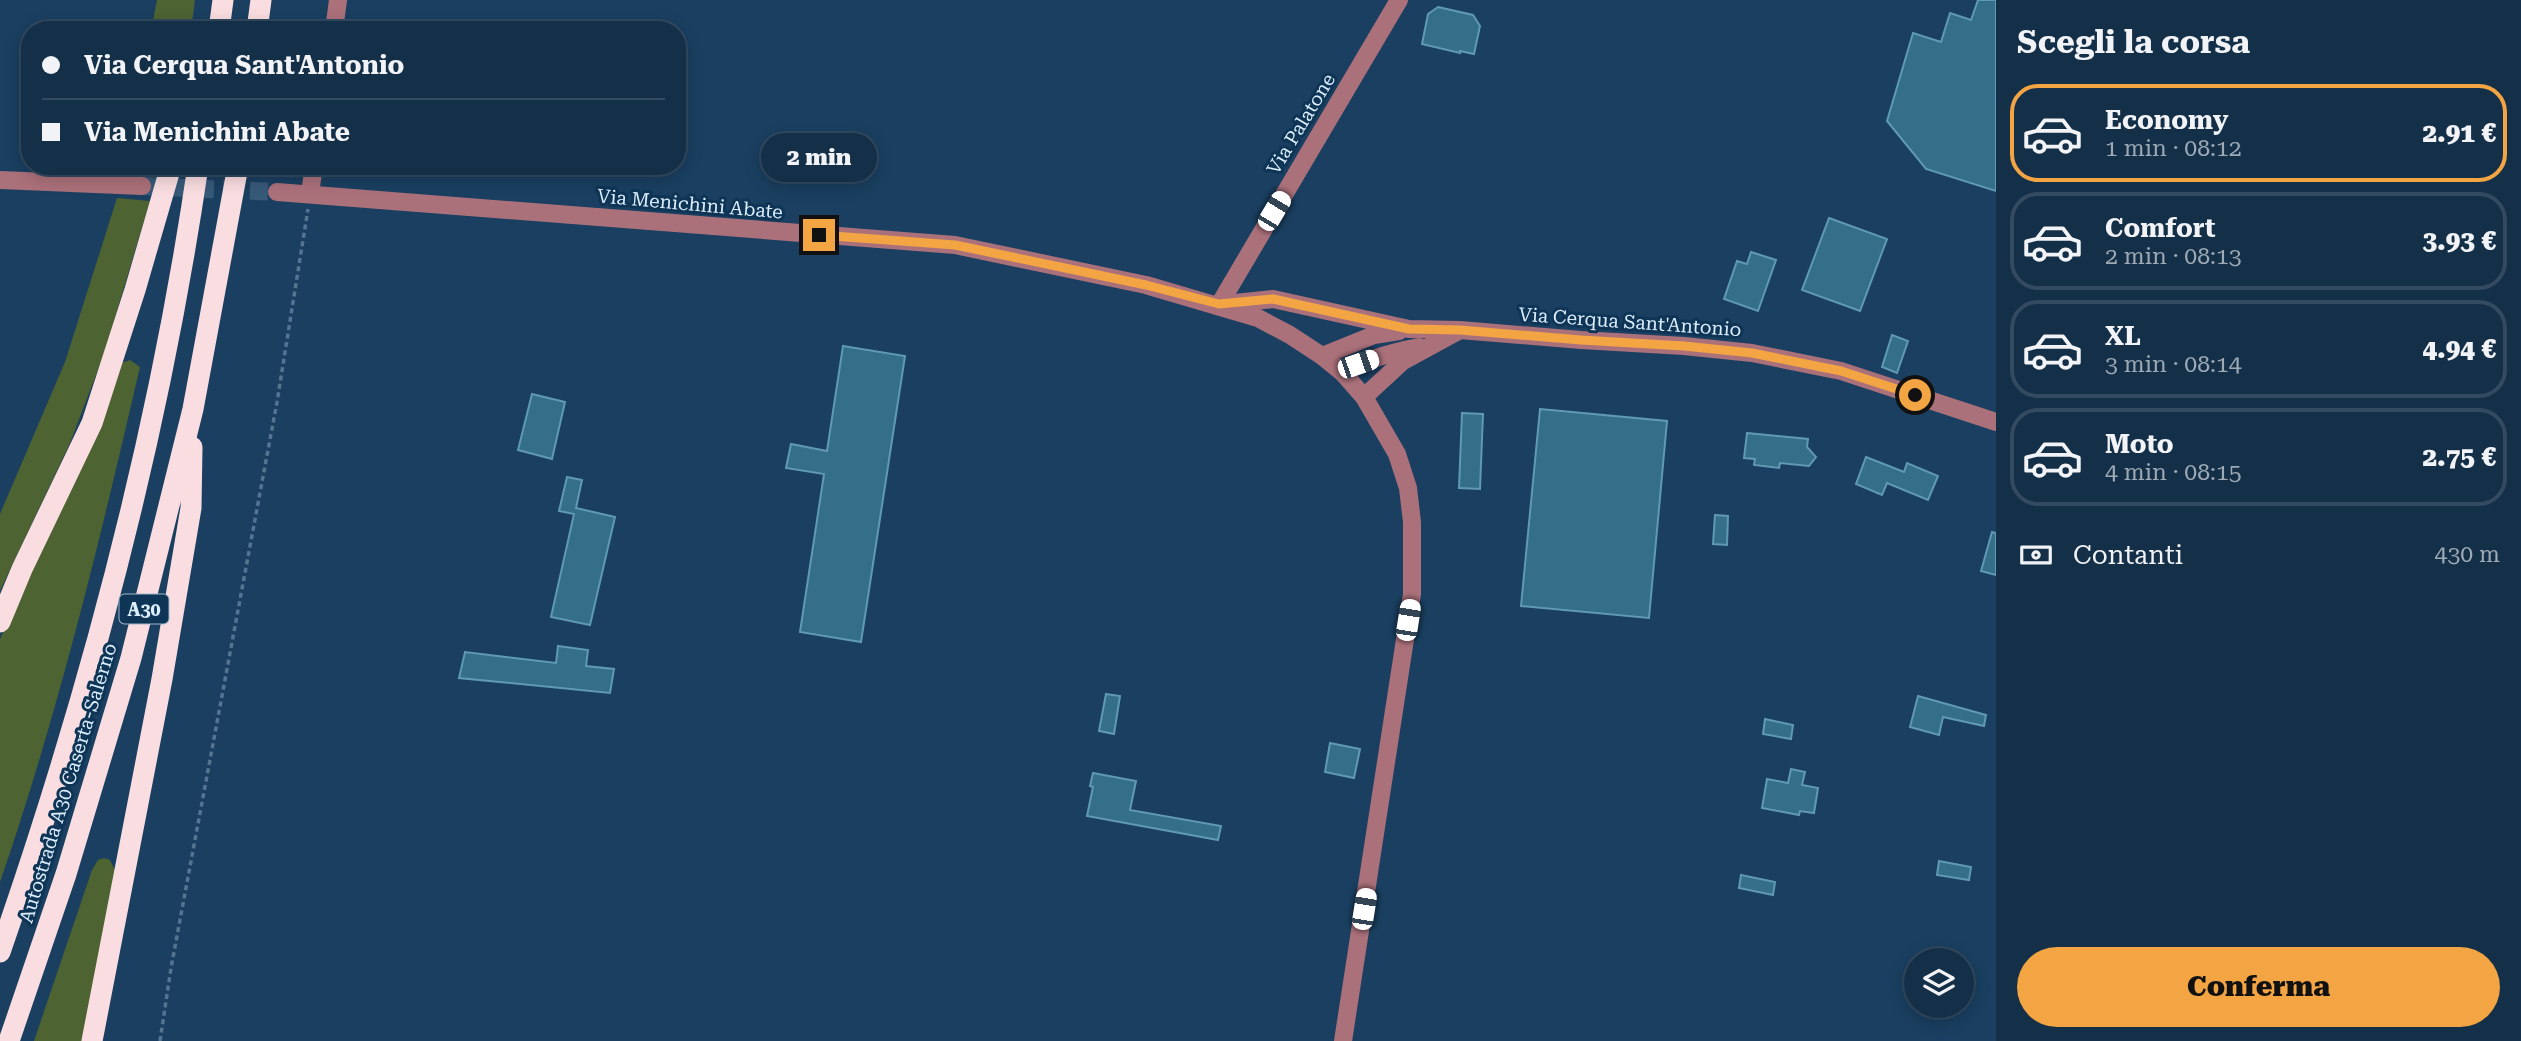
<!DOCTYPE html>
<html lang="it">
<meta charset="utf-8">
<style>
:root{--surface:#142f48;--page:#213b52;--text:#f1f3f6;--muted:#9da9b4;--line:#334a60;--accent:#f3a443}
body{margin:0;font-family:"Roboto Serif",serif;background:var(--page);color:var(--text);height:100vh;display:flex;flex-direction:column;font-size:26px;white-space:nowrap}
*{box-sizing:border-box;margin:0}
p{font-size:23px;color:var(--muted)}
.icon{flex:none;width:38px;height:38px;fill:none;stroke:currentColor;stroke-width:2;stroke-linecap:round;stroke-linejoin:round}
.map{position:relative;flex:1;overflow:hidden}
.drawer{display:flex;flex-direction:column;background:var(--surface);width:525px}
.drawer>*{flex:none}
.top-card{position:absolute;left:21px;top:21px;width:665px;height:154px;border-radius:28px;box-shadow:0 4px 18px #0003,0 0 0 2px var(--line);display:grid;align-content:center;height:154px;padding:0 21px;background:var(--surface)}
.tools{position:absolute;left:1904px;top:948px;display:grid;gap:14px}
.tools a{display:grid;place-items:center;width:70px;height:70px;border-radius:50%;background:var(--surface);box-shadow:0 4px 18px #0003,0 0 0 2px var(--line);font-size:35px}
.end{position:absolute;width:32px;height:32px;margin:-16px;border:9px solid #f3a443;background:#111;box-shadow:0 0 0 4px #111}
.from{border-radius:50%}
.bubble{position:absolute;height:49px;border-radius:24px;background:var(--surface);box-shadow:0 4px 18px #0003,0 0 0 2px var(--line);font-size:23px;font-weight:800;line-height:49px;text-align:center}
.car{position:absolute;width:21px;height:42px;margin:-21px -10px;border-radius:9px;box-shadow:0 0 5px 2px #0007;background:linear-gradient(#fff 24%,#345 0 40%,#fff 0 76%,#345 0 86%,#fff 0)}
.top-card b{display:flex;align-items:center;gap:24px;height:66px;font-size:26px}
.top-card b+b{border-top:2px solid var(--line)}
.top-card i{width:18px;height:18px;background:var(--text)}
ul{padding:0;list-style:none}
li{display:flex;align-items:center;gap:21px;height:98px;margin:0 14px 10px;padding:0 7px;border:4px solid var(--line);border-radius:28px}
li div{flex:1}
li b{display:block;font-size:26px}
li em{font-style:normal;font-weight:800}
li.active{border-color:var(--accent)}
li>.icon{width:63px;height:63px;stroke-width:1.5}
h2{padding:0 21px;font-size:32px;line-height:84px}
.pay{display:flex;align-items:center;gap:18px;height:77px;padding:0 21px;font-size:26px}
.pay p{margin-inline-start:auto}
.action{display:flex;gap:14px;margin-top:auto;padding:14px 21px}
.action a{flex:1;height:80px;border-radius:42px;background:var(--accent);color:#111;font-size:28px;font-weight:800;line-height:80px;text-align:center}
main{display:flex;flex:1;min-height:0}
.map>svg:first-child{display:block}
</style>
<main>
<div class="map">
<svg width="1996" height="1041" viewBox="0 0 1996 1041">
<rect width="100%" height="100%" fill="#1a3f60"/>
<!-- green -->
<g fill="#4e6332">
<polygon points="157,0 195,0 191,30 151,30"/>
<polygon points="117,198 150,201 104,354 70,443 0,591 0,514 65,362"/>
<path d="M 130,360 L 140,367 C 100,540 58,714 0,882 L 0,639 L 61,504 L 121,363 Z"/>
<polygon points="104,858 110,860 115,870 83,1041 34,1041 92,870 98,860"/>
</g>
<!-- building -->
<g fill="#356f87" stroke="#6099b3" stroke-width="2">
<polygon points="1978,0 1996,0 1996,191 1926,169 1887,121 1913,33 1941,42 1950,13 1971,20"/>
<polygon points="1438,7 1473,15 1480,26 1474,54 1460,51 1460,53 1422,44 1428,14"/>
<polygon points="1829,218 1887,239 1860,311 1802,290"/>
<polygon points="1751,252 1776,260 1758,311 1724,299 1737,261 1747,264"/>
<polygon points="1892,335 1908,341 1897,373 1882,367"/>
<polygon points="843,346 905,356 861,642 800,632 824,474 786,468 791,444 827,451"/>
<polygon points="532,394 565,402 552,459 518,450"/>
<polygon points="1540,409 1667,421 1649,618 1521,606"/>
<polygon points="1462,413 1483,414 1480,489 1459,488"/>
<polygon points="1747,433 1808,439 1807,447 1816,457 1809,466 1780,463 1779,468 1754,465 1755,459 1744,458"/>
<polygon points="1866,457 1904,472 1907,463 1938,476 1928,500 1887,483 1882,495 1856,484"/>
<polygon points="567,477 582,480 576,508 615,517 590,625 551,617 574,514 559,511"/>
<polygon points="1715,515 1728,516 1727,545 1713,544"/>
<polygon points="1992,532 1996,533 1996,575 1981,571"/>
<polygon points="558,646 588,650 586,666 614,669 610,693 459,678 465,652 556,663"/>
<polygon points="1106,694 1120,696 1114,734 1099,731"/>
<polygon points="1918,696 1986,715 1984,726 1943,717 1939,735 1910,727"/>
<polygon points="1765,719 1793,725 1791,739 1763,734"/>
<polygon points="1330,743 1360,749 1354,778 1325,772"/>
<polygon points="1791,769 1805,772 1802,785 1818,788 1814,813 1800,811 1799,815 1762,808 1767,779 1788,783"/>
<polygon points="1093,773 1136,781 1130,810 1221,826 1218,840 1087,816 1093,787 1090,786"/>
<polygon points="1939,861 1971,867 1969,880 1937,875"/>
<polygon points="1741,875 1775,882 1773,895 1739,888"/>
</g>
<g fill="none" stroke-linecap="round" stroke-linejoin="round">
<!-- minor-tunnel -->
<polyline stroke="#375978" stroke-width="18" stroke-dasharray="18 9" stroke-linecap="butt" points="142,186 277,192"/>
<!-- path -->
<polyline stroke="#557490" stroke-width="3.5" stroke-dasharray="5 3.5" stroke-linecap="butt" points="160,1041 171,968 277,402 308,209"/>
<!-- minor -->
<g stroke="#ab717b" stroke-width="18">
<polyline points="334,30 338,0"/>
<polyline points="0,180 142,186"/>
<polyline points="277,192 955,245 1146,285 1258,318 1290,335 1322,356 1343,373 1364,397 1397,454 1408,488 1412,522 1412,594 1343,1041"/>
<polyline points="310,193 314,166"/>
<polyline points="1226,304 1273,299 1409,329 1460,330 1581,340 1684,346 1752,353 1841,371 1996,422"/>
<polyline points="1219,305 1399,0"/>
<polyline points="1322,356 1374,335 1399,331"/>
<path d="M 1343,373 C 1366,359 1392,352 1419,347"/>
<polyline points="1364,397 1403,361 1458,331"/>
</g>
<!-- highway -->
<g stroke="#fadde1" stroke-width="21">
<polyline points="219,30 223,0"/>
<polyline points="257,30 261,0"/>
<polyline points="0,622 22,569 92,423 135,290 171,166"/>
<path d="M 0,952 C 89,697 159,433 198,166"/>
<polyline points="9,1041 66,874 131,658 193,409 238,166"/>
<polyline points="92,1041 162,679 191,508 192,447"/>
</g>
</g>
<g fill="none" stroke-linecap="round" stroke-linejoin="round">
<!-- route -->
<polyline stroke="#f3a443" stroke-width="9" points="819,235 955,245 1146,285 1219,304 1273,299 1409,329 1460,330 1581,340 1684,346 1752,353 1841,371 1915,395"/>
</g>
<g text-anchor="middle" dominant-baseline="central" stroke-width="6" stroke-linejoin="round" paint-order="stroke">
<!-- shield labels -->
<rect fill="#0e3555" stroke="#9eb6cb" stroke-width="2" x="119.5" y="594.5" width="49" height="29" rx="5"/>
<g font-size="18" font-weight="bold" fill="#dcedfd">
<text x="144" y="609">A30</text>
</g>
<!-- street labels -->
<g font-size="19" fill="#dcedfd" stroke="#0e3555">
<text transform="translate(1301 124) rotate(-59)">Via Palatone</text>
<text transform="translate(690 204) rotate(5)">Via Menichini Abate</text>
<text transform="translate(1630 322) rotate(4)">Via Cerqua Sant'Antonio</text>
<text transform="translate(68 783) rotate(-73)">Autostrada A30 Caserta-Salerno</text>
</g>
</g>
</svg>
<div class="tools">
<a><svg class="icon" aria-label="layers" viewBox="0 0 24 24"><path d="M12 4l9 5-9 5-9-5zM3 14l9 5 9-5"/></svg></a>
</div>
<i class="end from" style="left:1915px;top:395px"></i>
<i class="end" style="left:819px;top:235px"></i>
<div class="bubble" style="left:761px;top:133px;width:116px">2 min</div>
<i class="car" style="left:1274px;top:211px;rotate:31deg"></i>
<i class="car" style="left:1358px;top:364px;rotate:71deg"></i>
<i class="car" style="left:1408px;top:620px;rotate:9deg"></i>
<i class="car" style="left:1364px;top:909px;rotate:9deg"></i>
<div class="top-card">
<b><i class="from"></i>Via Cerqua Sant'Antonio</b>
<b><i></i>Via Menichini Abate</b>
</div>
</div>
<section class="drawer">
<h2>Scegli la corsa</h2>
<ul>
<li class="active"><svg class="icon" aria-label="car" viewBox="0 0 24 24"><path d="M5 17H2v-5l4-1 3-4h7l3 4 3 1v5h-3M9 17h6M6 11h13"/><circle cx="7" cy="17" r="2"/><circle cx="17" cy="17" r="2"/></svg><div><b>Economy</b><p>1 min · 08:12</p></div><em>2.91 €</em></li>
<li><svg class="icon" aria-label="car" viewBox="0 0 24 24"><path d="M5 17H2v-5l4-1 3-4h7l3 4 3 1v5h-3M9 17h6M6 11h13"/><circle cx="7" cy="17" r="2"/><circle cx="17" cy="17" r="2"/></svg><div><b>Comfort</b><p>2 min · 08:13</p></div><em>3.93 €</em></li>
<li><svg class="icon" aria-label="car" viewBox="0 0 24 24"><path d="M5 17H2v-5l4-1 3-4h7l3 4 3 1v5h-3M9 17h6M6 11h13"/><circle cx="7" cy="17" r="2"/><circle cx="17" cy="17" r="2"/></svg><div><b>XL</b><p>3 min · 08:14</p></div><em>4.94 €</em></li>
<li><svg class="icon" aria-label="car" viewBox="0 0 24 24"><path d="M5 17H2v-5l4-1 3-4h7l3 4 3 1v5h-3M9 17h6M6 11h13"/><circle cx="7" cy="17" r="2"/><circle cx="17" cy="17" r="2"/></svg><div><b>Moto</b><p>4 min · 08:15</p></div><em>2.75 €</em></li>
</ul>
<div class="pay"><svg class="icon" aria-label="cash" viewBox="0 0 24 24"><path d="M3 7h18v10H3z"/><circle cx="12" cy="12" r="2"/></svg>Contanti<p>430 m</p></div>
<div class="action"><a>Conferma</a></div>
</section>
</main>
